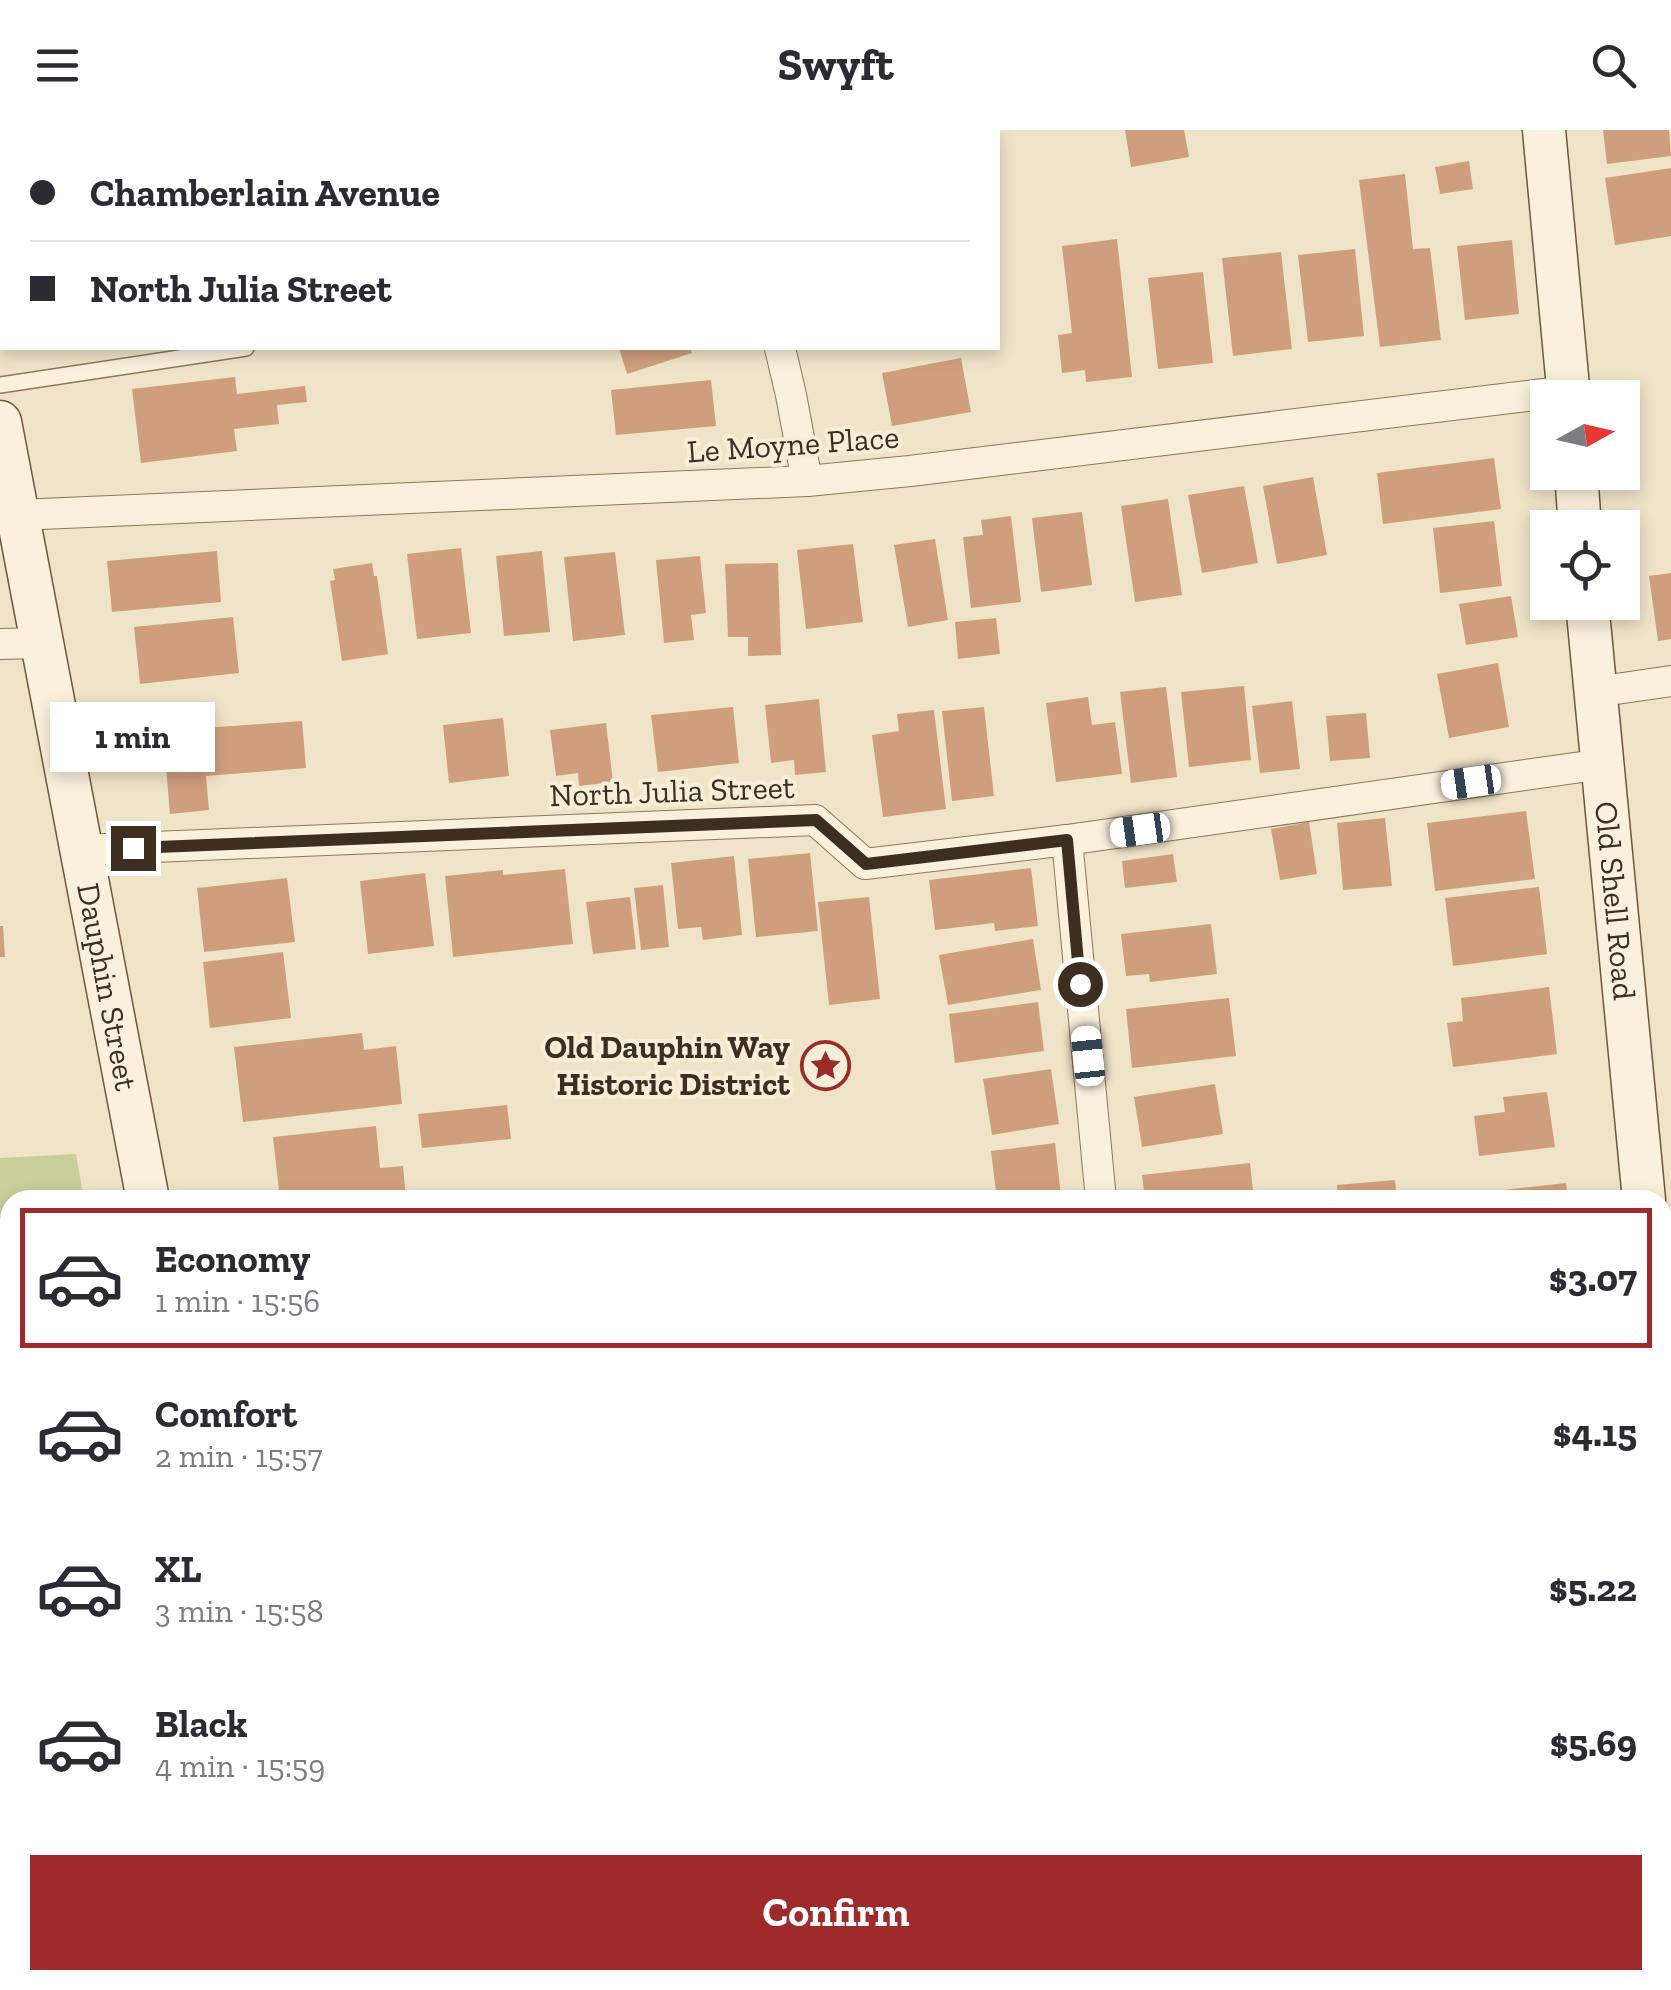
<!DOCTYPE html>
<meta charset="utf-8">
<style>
:root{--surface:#fff;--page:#f7f7f7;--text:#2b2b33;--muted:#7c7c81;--line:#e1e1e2;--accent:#9e2a2b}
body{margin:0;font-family:"Zilla Slab",serif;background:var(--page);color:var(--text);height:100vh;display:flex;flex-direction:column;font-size:38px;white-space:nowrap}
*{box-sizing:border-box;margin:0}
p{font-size:32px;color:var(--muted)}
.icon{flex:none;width:55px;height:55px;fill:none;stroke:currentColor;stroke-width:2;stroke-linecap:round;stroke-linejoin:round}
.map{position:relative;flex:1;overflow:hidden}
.panel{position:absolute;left:0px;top:1060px;width:1672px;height:800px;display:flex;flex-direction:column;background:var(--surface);border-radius:30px 30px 0 0;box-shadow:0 5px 15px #0003}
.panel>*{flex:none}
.top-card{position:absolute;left:0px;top:0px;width:1000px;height:220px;box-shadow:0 5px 15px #0003;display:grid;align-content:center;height:220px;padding:0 30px;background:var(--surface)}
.needle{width:65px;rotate:82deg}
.fabs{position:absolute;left:1530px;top:250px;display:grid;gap:20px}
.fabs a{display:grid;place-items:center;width:110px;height:110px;border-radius:0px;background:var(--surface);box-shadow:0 5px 15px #0003;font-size:50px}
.end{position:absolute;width:45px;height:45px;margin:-22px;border:12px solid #3d2e20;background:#fff;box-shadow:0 0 0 5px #fff}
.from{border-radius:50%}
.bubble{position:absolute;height:70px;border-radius:0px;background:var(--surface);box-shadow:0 5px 15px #0003;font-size:32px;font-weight:700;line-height:70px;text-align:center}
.car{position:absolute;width:30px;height:60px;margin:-30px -15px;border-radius:12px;box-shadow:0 0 8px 2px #0007;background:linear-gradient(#fff 24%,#345 0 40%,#fff 0 76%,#345 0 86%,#fff 0)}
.top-card b{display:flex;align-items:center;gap:35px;height:95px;font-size:38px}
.top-card b+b{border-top:2px solid var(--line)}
.top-card i{width:25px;height:25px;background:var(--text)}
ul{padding:18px 0 0;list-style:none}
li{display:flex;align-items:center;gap:30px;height:140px;margin:0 20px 15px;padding:0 10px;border:5px solid transparent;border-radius:0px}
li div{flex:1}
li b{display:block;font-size:38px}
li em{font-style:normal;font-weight:700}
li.on{border-color:var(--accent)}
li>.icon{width:90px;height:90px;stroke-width:1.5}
.action{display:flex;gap:20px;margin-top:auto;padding:20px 30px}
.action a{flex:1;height:115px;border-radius:0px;background:var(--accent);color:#fff;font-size:40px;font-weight:700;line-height:115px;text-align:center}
header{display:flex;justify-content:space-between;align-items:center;height:130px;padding:0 30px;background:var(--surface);font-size:45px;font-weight:700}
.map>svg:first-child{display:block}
</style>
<header><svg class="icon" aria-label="menu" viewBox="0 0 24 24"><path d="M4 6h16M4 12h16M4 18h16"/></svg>Swyft<svg class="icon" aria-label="search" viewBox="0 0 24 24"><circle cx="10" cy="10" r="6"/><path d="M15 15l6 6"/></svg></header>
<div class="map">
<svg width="1671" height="1860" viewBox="0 0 1671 1860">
<rect width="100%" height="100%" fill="#f0e4c8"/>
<!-- green -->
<g fill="#c9cf9b">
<polygon points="76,1024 84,1070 10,1070 10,1245 0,1246 0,1028"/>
<polygon points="10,1396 10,1466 0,1406 0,1398"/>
</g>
<!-- building -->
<g fill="#cf9f7d">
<polygon points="1125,0 1184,0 1189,27 1131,37"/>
<polygon points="1603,0 1669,0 1671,26 1607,34"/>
<polygon points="1469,31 1473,59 1440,64 1435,37"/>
<polygon points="1671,38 1671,106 1615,115 1605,48"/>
<polygon points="1405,44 1413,119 1430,118 1441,210 1380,217 1359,50"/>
<polygon points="1117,109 1132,247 1086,252 1085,240 1062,243 1058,205 1072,203 1062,116"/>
<polygon points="1512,110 1519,184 1465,190 1457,116"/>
<polygon points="1355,119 1364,206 1308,212 1298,125"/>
<polygon points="1281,122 1292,219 1233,226 1222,128"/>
<polygon points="1203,142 1213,233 1158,239 1148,148"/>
<polygon points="619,218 690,218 692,223 627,244"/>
<polygon points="961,228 971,282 892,296 882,243"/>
<polygon points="235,247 237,264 305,256 307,272 277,275 279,294 234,299 237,321 141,333 132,259"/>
<polygon points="711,250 716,296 616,305 611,260"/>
<polygon points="1494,328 1501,379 1383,394 1377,343"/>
<polygon points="1313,347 1327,425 1277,434 1263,356"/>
<polygon points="1244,356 1258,433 1202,443 1188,365"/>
<polygon points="1168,369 1182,465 1135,472 1121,376"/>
<polygon points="1082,382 1092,455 1041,462 1032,388"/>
<polygon points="1011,386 1021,472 971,478 963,407 983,405 981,390"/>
<polygon points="1494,391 1502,456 1440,463 1433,398"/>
<polygon points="935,409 948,490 908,497 894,415"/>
<polygon points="853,414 863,492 806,499 797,420"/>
<polygon points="461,418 471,503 417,509 407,424"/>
<polygon points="217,421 221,472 112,482 107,431"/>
<polygon points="542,421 550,502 504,506 496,426"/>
<polygon points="615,422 625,505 573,511 564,427"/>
<polygon points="700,426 706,483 691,485 694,510 664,513 656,430"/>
<polygon points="372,433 374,446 377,446 388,524 342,531 330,451 335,450 333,439"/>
<polygon points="778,433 781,525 748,526 748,507 728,507 725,434"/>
<polygon points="1671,443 1671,509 1658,511 1649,446"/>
<polygon points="1511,466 1518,507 1466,515 1459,474"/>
<polygon points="233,487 239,543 140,554 134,497"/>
<polygon points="996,488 1000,524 958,529 955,492"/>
<polygon points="1498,533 1509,597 1449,608 1437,544"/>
<polygon points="1244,556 1251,630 1189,637 1181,562"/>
<polygon points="1166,557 1177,647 1131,653 1120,562"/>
<polygon points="1088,567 1092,595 1115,592 1122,644 1056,652 1046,573"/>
<polygon points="819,569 826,642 795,645 794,630 771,633 765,575"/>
<polygon points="1292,571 1300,639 1260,643 1252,576"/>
<polygon points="733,577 739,633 658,642 651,585"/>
<polygon points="984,577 994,666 952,671 942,581"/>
<polygon points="934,580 946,679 883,687 872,605 899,601 897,584"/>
<polygon points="1366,583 1370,628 1330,631 1326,586"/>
<polygon points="503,588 509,646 449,653 443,595"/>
<polygon points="302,591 306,638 206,646 209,680 170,684 163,601"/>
<polygon points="606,593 613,652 579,656 578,643 556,646 550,600"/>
<polygon points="1526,681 1535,749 1435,761 1427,693"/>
<polygon points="1385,688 1392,756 1343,760 1337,693"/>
<polygon points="1309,692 1317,744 1280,750 1271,699"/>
<polygon points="810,723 818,801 756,807 748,729"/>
<polygon points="1173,724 1177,752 1125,758 1122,731"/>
<polygon points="734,726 742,805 703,810 701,797 678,799 671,733"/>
<polygon points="1031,738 1038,796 995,801 994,793 935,800 929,750"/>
<polygon points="565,739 573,814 453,827 445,746 503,740 503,745"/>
<polygon points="425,743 434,816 368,824 360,751"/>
<polygon points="287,748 295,812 204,822 197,758"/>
<polygon points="663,755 669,817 641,820 634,758"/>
<polygon points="1539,757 1547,824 1453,836 1445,768"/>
<polygon points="630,767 636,819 593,824 586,772"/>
<polygon points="869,767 880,869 829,875 818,772"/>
<polygon points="1211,794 1217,844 1150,852 1149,844 1126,846 1121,804"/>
<polygon points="0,796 3,796 5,827 0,827"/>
<polygon points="1033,809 1041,860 948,875 939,825"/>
<polygon points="283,822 291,888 210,898 203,832"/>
<polygon points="1549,857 1557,924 1453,937 1447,893 1463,891 1461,868"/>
<polygon points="1229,868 1236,926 1132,938 1126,879"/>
<polygon points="1038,872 1044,921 955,933 949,884"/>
<polygon points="362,903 364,920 396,916 402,974 243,992 234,917"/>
<polygon points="1051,939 1059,994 992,1005 983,949"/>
<polygon points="1215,954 1223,1004 1142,1017 1134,967"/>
<polygon points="1547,962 1555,1017 1479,1026 1474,986 1505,982 1503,967"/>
<polygon points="507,975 511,1009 422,1018 418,984"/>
<polygon points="376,996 380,1038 403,1036 406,1069 280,1070 273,1007"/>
<polygon points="1055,1013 1061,1066 1030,1070 997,1070 991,1021"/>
<polygon points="1250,1033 1254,1070 1145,1070 1142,1045"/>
<polygon points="1395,1050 1397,1070 1338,1070 1337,1055"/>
<polygon points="1566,1053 1568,1070 1450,1070 1450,1066"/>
<polygon points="522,1850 522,1860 388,1860 388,1856"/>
<polygon points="1372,1850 1384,1850 1385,1860 1322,1860 1321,1856"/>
<polygon points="734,1856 734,1860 709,1860 708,1857"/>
</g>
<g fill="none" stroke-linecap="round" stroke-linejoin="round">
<defs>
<polyline id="lane" points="0,255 246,218"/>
<g id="street">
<polyline points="658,0 661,2"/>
<polyline points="217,2 242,0"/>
<polyline points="0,24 2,23"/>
<polyline points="780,218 791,265 807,351"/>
<polyline points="18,385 807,351 910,341 1568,261"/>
<polyline points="0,514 42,513"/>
<polyline points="1595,562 1671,551"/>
<polyline points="1067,710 1101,1070"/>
<polyline points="81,720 815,690 865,734 1067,710 1603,634"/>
</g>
<g id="secondary">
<polyline points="1544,0 1569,268"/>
<path id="s1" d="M 0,292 L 148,1070"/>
<polyline points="1576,342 1580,398"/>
<path id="s2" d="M 1587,472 L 1644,1070"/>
<polyline points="1662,1271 1671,1363"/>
<polyline points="1662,1755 1671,1754"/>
<polyline points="0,1828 10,1828"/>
<polyline points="299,1850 300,1860"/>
<polyline points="1670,1860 1671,1858"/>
</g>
</defs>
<!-- lane casing -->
<use href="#lane" stroke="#8d765c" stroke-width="18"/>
<!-- street casing -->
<use href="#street" stroke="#8d765c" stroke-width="32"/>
<!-- secondary casing -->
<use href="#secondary" stroke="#6f573f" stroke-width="45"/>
<!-- lane -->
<use href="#lane" stroke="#faf1dc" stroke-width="15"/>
<!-- street -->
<use href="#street" stroke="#faf1dc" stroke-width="30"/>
<!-- secondary -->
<use href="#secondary" stroke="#faf1dc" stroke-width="42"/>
</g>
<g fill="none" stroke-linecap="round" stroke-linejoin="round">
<!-- route -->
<polyline stroke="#3d2e20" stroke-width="12" points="133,718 816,690 866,734 1067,710 1080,854"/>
</g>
<!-- icons -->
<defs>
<symbol id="sight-ring" viewBox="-11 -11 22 22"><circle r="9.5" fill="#f7eed8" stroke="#9e2a2b" stroke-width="1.5"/><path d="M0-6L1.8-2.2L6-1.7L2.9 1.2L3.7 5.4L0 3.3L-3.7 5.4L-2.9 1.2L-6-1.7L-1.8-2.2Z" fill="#9e2a2b"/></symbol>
</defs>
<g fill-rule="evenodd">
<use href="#sight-ring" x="798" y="908" width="55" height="55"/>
</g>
<g text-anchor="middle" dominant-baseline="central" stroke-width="8" stroke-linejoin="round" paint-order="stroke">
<!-- street labels -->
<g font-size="32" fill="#3d2e20" stroke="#f7eed8">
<text transform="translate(793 314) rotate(-4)">Le Moyne Place</text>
<text transform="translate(672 661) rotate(-2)">North Julia Street</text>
<text stroke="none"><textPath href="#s2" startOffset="300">Old Shell Road</textPath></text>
<text stroke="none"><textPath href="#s1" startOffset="575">Dauphin Street</textPath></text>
</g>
<!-- poi labels -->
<g font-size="32" font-weight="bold" fill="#3d2e20" stroke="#f7eed8" text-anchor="end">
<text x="790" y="917">Old Dauphin Way<tspan x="790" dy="37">Historic District</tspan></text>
</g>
</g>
</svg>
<div class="fabs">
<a><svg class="needle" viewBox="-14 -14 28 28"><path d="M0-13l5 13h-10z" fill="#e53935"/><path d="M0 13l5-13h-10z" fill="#7c7c81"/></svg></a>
<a><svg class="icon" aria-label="locate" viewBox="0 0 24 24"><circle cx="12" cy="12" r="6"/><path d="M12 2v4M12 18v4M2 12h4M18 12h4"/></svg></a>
</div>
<i class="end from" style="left:1080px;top:854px"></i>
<i class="end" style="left:133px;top:718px"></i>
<div class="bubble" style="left:50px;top:572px;width:165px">1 min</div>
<i class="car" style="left:1471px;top:652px;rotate:262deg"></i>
<i class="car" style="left:1140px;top:700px;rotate:262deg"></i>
<i class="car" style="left:1088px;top:926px;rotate:354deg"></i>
<div class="top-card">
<b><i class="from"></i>Chamberlain Avenue</b>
<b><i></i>North Julia Street</b>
</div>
<section class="panel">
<ul>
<li class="on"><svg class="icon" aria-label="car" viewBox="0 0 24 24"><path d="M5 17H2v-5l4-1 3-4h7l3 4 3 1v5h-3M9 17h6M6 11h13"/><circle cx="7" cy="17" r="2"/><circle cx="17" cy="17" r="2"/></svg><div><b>Economy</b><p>1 min · 15:56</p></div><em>$3.07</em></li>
<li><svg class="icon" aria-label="car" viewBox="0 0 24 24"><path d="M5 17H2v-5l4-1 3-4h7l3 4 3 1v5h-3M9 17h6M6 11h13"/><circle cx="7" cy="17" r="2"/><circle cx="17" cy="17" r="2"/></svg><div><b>Comfort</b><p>2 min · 15:57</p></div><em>$4.15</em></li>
<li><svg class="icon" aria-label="car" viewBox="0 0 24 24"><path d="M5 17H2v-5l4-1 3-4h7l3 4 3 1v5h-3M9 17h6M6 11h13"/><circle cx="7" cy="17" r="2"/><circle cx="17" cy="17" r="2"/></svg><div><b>XL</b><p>3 min · 15:58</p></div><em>$5.22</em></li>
<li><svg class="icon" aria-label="car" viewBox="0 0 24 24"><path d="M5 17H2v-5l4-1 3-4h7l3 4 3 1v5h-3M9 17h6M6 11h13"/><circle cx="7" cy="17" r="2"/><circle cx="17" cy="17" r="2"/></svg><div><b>Black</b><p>4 min · 15:59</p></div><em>$5.69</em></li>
</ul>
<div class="action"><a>Confirm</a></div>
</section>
</div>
